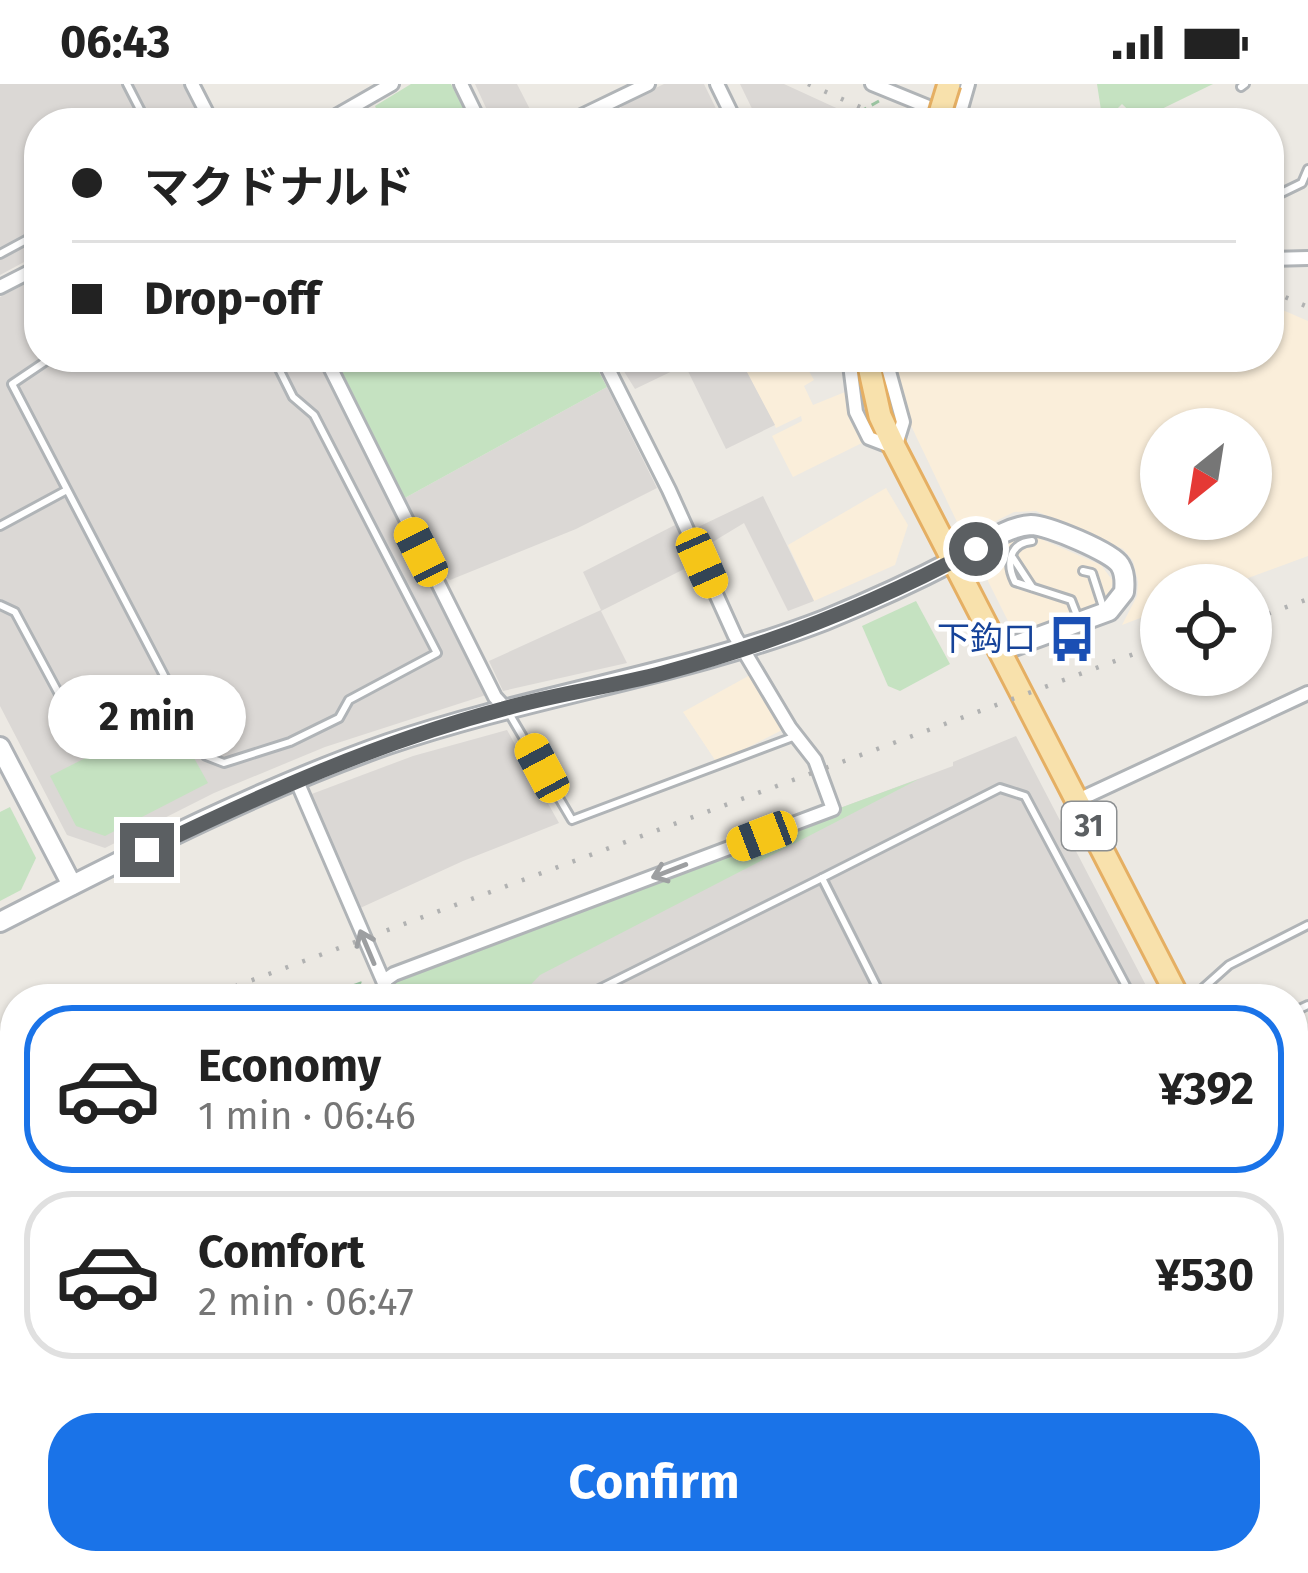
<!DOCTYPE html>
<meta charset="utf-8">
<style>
:root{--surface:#fff;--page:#f2f2f2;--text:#222;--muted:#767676;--line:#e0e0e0;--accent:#1a73e8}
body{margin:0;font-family:"Fira Sans","Noto Sans JP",sans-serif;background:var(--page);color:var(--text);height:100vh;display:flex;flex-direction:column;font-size:45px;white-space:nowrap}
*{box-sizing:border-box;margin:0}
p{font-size:39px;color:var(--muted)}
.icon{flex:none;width:66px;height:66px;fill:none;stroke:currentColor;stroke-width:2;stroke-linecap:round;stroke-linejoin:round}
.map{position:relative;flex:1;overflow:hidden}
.drawer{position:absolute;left:0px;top:900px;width:1308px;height:591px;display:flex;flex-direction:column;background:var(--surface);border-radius:48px 48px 0 0;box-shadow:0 3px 9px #0004}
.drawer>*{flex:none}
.hud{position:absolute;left:24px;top:24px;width:1260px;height:264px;border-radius:48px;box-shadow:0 3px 9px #0004;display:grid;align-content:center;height:264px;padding:0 48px;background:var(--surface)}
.needle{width:78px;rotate:210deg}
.fabs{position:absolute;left:1140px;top:324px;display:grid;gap:24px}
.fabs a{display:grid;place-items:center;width:132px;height:132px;border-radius:50%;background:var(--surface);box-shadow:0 3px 9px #0004;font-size:60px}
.end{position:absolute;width:54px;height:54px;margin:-27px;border:15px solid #5b5f62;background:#fff;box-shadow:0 0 0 6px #fff}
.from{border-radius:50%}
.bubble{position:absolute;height:84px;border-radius:42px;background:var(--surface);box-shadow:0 3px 9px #0004;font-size:39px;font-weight:700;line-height:84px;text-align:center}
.car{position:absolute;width:36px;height:72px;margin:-36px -18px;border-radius:15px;box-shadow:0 0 9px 3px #0007;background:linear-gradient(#f5c518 24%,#345 0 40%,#f5c518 0 76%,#345 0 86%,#f5c518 0)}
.hud b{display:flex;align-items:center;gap:42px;height:114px;font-size:45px}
.hud b+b{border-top:3px solid var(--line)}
.hud i{width:30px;height:30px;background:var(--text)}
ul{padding:21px 0 0;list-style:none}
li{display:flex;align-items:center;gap:36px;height:168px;margin:0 24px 18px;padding:0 24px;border:6px solid var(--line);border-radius:48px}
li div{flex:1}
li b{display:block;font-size:45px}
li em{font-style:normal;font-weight:700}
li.selected{border-color:var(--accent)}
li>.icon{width:108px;height:108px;stroke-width:1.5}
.cta{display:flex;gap:24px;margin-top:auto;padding:24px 48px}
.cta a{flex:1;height:138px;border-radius:48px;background:var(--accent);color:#fff;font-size:48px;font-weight:700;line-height:138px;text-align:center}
.status{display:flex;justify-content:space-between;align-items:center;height:84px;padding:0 60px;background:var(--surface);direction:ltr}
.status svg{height:33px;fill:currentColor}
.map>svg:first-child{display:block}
</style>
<div class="status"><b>06:43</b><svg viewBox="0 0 49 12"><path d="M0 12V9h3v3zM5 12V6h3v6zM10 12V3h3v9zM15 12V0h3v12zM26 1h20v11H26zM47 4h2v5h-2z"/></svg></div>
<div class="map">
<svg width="1308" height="1489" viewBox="0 0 1308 1489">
<rect width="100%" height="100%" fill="#ece9e3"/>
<!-- commercial -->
<g fill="#faeeda" fill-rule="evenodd">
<path d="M 1269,220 L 1308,237 L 1308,472 L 1229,501 L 1161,501 L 1161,526 L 1122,541 L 1137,512 L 1138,498 L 1133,477 L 1123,465 L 1036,427 L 1014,428 L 976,447 L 957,438 L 905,329 L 892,273 L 1269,273 ZM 1161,345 L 1251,345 L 1251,435 L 1161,435 Z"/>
<polygon points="739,273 801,273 814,296 804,302 813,321 845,308 862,359 793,393 772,352 802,337 801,332 776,344"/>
<polygon points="886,404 908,441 895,481 814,517 788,461"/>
<polygon points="1021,452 1034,452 1101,481 1113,497 1110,512 1096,522 1025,548 1009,539 988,497 988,471"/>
<polygon points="752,590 784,645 717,679 683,628"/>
</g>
<!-- industrial -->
<g fill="#dbd8d5">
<polygon points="0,0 183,0 203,39 39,39 39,170 0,191"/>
<polygon points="475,0 517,0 537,39 493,39"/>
<polygon points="664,0 704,0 723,39 629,39 620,21"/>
<polygon points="740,0 784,0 845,28 823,39 759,39"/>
<polygon points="39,193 39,273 316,273 486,611 325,663 214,709 105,764 67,751 0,622 0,213"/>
<polygon points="615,273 739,273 775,341 726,365 685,281 635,305"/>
<polygon points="607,303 657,404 576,445 450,496 444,492 403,415"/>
<polygon points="763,412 814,517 788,527 744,439 706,462 698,443"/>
<polygon points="675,441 694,480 601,527 627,579 503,607 489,577 601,526 583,488"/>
<polygon points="507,646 559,739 463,777 358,825 309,711 413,672"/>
<polygon points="1016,652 1153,915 399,915 393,901 841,730 840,724 953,682 953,678"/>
<polygon points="15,1030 15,1476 684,1476 691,1489 0,1489 0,1035"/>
<polygon points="1293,1185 1308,1214 1308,1352 1293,1362"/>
<polygon points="709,1476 1068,1476 1041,1489 716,1489"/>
</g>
<!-- green -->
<g fill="#c5e2c1">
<polygon points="411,0 451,0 471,39 382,39 375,22"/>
<polygon points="1097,0 1213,0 1139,36 1122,20 1103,39"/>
<polygon points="335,273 591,273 607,303 403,415"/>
<polygon points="916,517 950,580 900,607 888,602 862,542"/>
<polygon points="170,631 208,699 105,752 76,742 50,692"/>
<polygon points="919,695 540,891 517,915 399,915 393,901 397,895 841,730 840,724"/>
<polygon points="10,723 36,774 21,806 0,817 0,728"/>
</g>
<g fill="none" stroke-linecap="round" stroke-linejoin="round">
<defs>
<g id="lane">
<polyline points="127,0 147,39"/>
<polyline points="1241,3 1245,0"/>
<polyline points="1269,115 1302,99 1308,85"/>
<polyline points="0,170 39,149"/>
<polyline points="52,273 12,300 206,672 224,679 290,658 339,634 349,616 437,569 314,331 293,313 273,273"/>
<polyline points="0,442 65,407"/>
<path d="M 1032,457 C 1009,459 1006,480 1015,498 L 1071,516 L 1078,534"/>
<polyline points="1013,474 1032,503"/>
<polyline points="1083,487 1092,489 1103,523"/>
<polyline points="0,521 15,528 88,664 178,619"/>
<polyline points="510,631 572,736 793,653"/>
<polyline points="579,915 822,794"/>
<polyline points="883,915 822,794 1000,704 1025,712 1133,915"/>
<polyline points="1191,915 1229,881 1308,841"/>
<polyline points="1293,928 1308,921"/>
<polyline points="1293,1030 1308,1023"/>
<polyline points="0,1099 15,1092"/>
<polyline points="1293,1127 1308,1119"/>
<polyline points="0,1155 15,1186"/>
<polyline points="0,1293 15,1286"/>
<polyline points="0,1460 14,1489"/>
<polyline points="152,1476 158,1489"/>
<polyline points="337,1476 343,1489"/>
<polyline points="639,1476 645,1489"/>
<polyline points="780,1476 787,1489"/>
<polyline points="940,1489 965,1476"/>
</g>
<g id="street">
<polyline points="192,0 212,39"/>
<polyline points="461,0 480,39"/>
<polyline points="717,0 736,39"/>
<polyline points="872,0 958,35 968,0"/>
<polyline points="324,39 392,0"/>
<polyline points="567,39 648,0"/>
<polyline points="840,39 849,39"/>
<polyline points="1269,175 1308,174"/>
<polyline points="0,203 39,183"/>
<polyline points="325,273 495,613 505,624"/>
<polyline points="849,273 856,328 869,354 895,364 903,338 885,273"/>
<polyline points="296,695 391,915"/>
<polyline points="1076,717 1308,609"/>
<polyline points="384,897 394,890 833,725 815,676 790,644 735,552 669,406 602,273"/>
<polyline points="1293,1377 1308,1370"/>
<polyline points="701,1476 708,1489"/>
<polyline points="1064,1489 1091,1476"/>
</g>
<g id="secondary">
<polyline points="0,663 72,801"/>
<path d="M 0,838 C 126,774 254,707 388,660 C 532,611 683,591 825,536 C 869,518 915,497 957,475 C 979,464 1006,442 1031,441 C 1047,441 1112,468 1120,481 C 1125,489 1125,499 1124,508 L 1109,527 L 1000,567"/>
</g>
<g id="primary">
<polyline points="867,273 880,332 895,364 1179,915"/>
<polyline points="1293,1138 1308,1167"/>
</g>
</defs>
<!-- lane casing -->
<use href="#lane" stroke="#b0b4b7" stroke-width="12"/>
<!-- street casing -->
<use href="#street" stroke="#b0b4b7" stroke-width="18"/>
<!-- secondary casing -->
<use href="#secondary" stroke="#afb3b7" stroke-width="24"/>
<!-- primary casing -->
<use href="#primary" stroke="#e5af63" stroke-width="27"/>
<!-- path -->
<g stroke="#9cc5a2" stroke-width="3" stroke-dasharray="12 6" stroke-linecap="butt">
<polyline points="856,30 879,17"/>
<polyline points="316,915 361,899 370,904"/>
<polyline points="0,1030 15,1024"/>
</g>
<!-- lane -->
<use href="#lane" stroke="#fff" stroke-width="6"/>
<!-- street -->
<use href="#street" stroke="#fff" stroke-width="12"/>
<!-- secondary -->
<use href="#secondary" stroke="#fff" stroke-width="18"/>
<!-- primary -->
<use href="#primary" stroke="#f8e1ac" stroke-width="21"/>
<!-- rail -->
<g stroke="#b1b2b2" stroke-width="4.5" stroke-dasharray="3 15" stroke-linecap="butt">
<polyline points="808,0 896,39"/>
<polyline points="1269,206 1308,223"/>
<polyline points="1251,536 1308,515"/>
<polyline points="201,915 1161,560"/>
<polyline points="0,990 15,985"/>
</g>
<defs>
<polyline id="primary-bridge" points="937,39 949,0"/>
</defs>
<!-- primary-bridge casing -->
<use href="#primary-bridge" stroke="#e5af63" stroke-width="27" stroke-linecap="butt"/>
<!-- primary-bridge -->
<use href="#primary-bridge" stroke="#f8e1ac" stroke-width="21"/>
</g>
<!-- one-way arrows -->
<defs><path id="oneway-shaft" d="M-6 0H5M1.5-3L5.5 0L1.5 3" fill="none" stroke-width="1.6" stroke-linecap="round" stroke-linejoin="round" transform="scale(3)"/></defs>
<g stroke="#9d9fa1">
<use href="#oneway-shaft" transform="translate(669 787) rotate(159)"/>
<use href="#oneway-shaft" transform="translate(367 863) rotate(-113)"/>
</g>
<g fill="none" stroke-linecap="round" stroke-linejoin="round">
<!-- route -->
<path stroke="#5b5f62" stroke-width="15" d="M 147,766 C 263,710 378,658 503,625 C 555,610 610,603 663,589 C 771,560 878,518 976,465"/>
</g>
<!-- icons -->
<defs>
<symbol id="bus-bare" viewBox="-9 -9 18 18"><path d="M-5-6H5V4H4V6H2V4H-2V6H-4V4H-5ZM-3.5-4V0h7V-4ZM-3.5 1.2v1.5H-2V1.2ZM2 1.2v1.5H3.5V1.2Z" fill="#1a4fb4" stroke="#fff" stroke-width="2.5" paint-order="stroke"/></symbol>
</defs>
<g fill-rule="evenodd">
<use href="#bus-bare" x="1039" y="522" width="66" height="66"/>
</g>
<g text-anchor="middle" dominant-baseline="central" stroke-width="9" stroke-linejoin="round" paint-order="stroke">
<!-- shield labels -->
<rect fill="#fff" stroke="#8c8f91" stroke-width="3" x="1062" y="718" width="54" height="48" rx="9"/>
<g font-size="30" font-weight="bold" fill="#5b5f62">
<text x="1089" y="742">31</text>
</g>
<!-- transit labels -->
<g font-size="33" fill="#164399" stroke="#fff" text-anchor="end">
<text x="1036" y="555">下鈎口</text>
</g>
</g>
</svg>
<div class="fabs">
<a><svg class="needle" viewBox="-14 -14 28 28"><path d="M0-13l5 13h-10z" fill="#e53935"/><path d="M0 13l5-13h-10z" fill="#767676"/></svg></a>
<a><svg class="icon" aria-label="locate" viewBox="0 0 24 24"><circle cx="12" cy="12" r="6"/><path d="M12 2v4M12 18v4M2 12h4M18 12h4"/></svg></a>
</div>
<i class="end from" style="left:976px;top:465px"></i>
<i class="end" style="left:147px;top:766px"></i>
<div class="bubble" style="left:48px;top:591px;width:198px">2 min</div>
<i class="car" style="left:421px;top:468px;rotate:333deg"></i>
<i class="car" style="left:702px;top:479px;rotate:156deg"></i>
<i class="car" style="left:542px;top:684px;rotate:332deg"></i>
<i class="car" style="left:762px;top:752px;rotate:249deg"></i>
<div class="hud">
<b><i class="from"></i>マクドナルド</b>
<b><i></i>Drop-off</b>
</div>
<section class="drawer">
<ul>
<li class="selected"><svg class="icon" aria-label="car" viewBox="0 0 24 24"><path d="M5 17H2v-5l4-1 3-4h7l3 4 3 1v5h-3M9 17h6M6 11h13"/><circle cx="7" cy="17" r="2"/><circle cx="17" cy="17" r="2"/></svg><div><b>Economy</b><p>1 min · 06:46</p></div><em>¥392</em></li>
<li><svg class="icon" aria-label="car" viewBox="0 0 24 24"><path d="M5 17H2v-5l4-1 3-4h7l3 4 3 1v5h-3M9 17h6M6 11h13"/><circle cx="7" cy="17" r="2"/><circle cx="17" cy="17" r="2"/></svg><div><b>Comfort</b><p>2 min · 06:47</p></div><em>¥530</em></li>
</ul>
<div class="cta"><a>Confirm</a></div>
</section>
</div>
